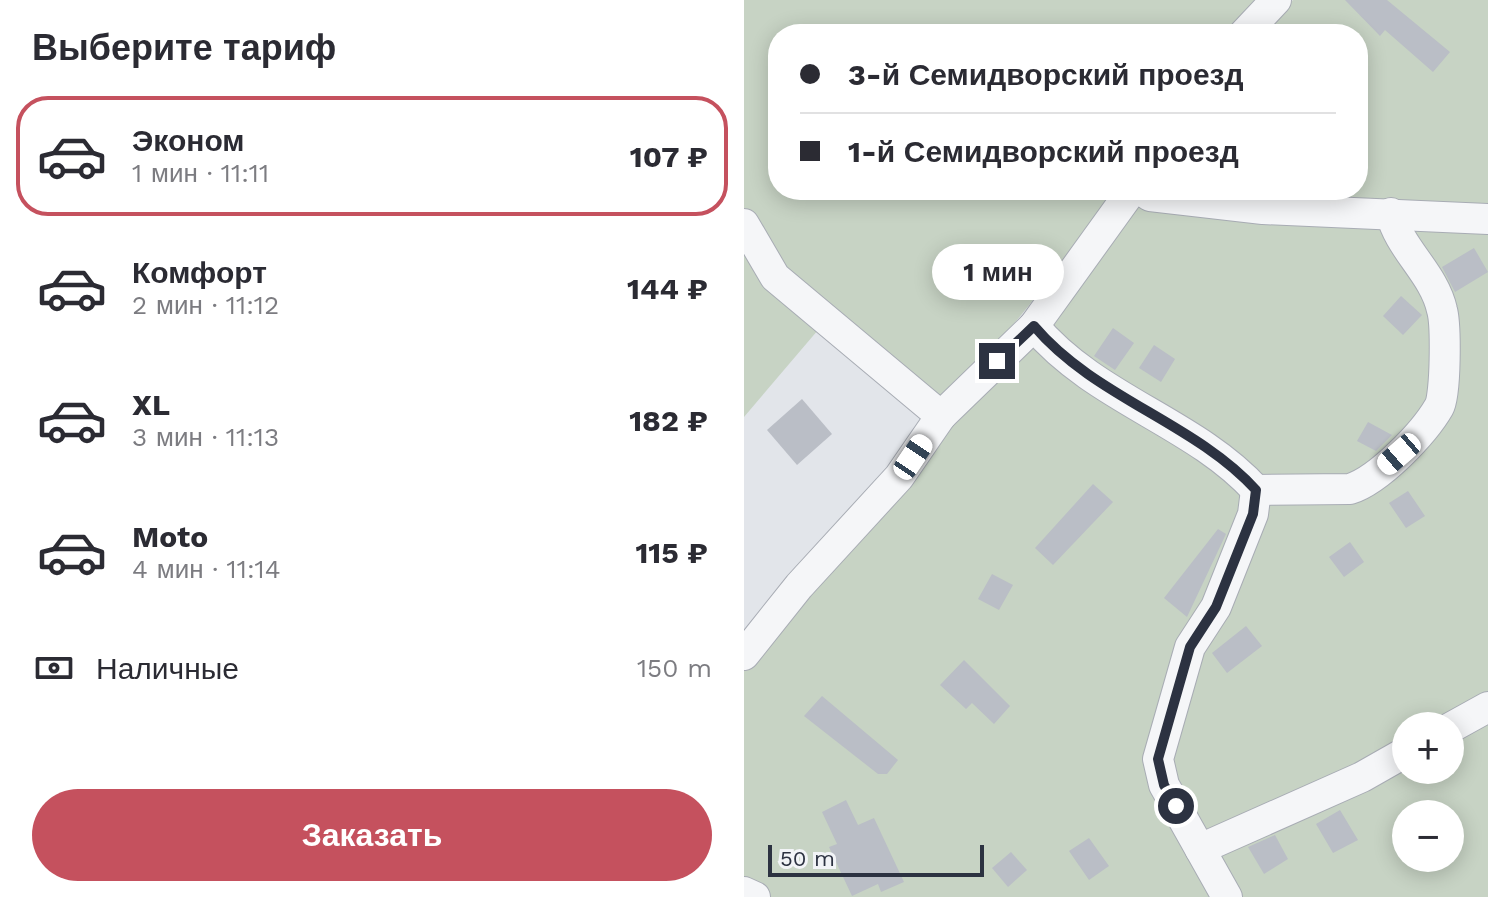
<!DOCTYPE html>
<html lang="ru">
<meta charset="utf-8">
<style>
:root{--surface:#fff;--page:#f7f7f7;--text:#2b2b33;--muted:#7c7c81;--line:#e1e1e2;--accent:#c5515e}
body{margin:0;font-family:"Work Sans",sans-serif;background:var(--page);color:var(--text);height:100vh;display:flex;flex-direction:column;font-size:30px;white-space:nowrap}
*{box-sizing:border-box;margin:0}
p{font-size:26px;color:var(--muted)}
.icon{flex:none;width:44px;height:44px;fill:none;stroke:currentColor;stroke-width:2;stroke-linecap:round;stroke-linejoin:round}
.map{position:relative;flex:1;overflow:hidden}
.panel{display:flex;flex-direction:column;background:var(--surface);width:744px}
.panel>*{flex:none}
.top-card{position:absolute;left:24px;top:24px;width:600px;height:176px;border-radius:32px;box-shadow:0 4px 20px #0003;display:grid;align-content:center;height:176px;padding:0 32px;background:var(--surface)}
.buttons{position:absolute;left:648px;top:712px;display:grid;gap:16px}
.buttons a{display:grid;place-items:center;width:72px;height:72px;border-radius:50%;background:var(--surface);box-shadow:0 4px 20px #0003;font-size:40px}
.scale{position:absolute;left:24px;bottom:20px;width:216px;box-sizing:border-box;padding-left:8px;border:4px solid #2c3241;border-top:0;font-size:22px;line-height:28px;white-space:nowrap;color:#2c3241;-webkit-text-stroke:6px #f2f4f7;paint-order:stroke}
.end{position:absolute;width:36px;height:36px;margin:-18px;border:10px solid #2c3241;background:#fff;box-shadow:0 0 0 4px #fff}
.from{border-radius:50%}
.bubble{position:absolute;height:56px;border-radius:28px;background:var(--surface);box-shadow:0 4px 20px #0003;font-size:26px;font-weight:700;line-height:56px;text-align:center}
.car{position:absolute;width:24px;height:48px;margin:-24px -12px;border-radius:10px;box-shadow:0 0 6px 2px #0007;background:linear-gradient(#fff 24%,#345 0 40%,#fff 0 76%,#345 0 86%,#fff 0)}
.top-card b{display:flex;align-items:center;gap:28px;height:76px;font-size:30px}
.top-card b+b{border-top:2px solid var(--line)}
.top-card i{width:20px;height:20px;background:var(--text)}
ul{padding:0;list-style:none}
li{display:flex;align-items:center;gap:24px;height:120px;margin:0 16px 12px;padding:0 16px;border:4px solid transparent;border-radius:32px}
li div{flex:1}
li b{display:block;font-size:30px}
li em{font-style:normal;font-weight:700}
li.on{border-color:var(--accent)}
li>.icon{width:72px;height:72px;stroke-width:1.5}
h2{padding:0 32px;font-size:36px;line-height:96px}
.pay{display:flex;align-items:center;gap:20px;height:88px;padding:0 32px;font-size:30px}
.pay p{margin-inline-start:auto}
.cta{display:flex;gap:16px;margin-top:auto;padding:16px 32px}
.cta a{flex:1;height:92px;border-radius:48px;background:var(--accent);color:#fff;font-size:32px;font-weight:700;line-height:92px;text-align:center}
main{display:flex;flex:1;min-height:0}
.map>svg:first-child{display:block}
</style>
<main>
<section class="panel">
<h2>Выберите тариф</h2>
<ul>
<li class="on"><svg class="icon" aria-label="car" viewBox="0 0 24 24"><path d="M5 17H2v-5l4-1 3-4h7l3 4 3 1v5h-3M9 17h6M6 11h13"/><circle cx="7" cy="17" r="2"/><circle cx="17" cy="17" r="2"/></svg><div><b>Эконом</b><p>1 мин · 11:11</p></div><em>107 ₽</em></li>
<li><svg class="icon" aria-label="car" viewBox="0 0 24 24"><path d="M5 17H2v-5l4-1 3-4h7l3 4 3 1v5h-3M9 17h6M6 11h13"/><circle cx="7" cy="17" r="2"/><circle cx="17" cy="17" r="2"/></svg><div><b>Комфорт</b><p>2 мин · 11:12</p></div><em>144 ₽</em></li>
<li><svg class="icon" aria-label="car" viewBox="0 0 24 24"><path d="M5 17H2v-5l4-1 3-4h7l3 4 3 1v5h-3M9 17h6M6 11h13"/><circle cx="7" cy="17" r="2"/><circle cx="17" cy="17" r="2"/></svg><div><b>XL</b><p>3 мин · 11:13</p></div><em>182 ₽</em></li>
<li><svg class="icon" aria-label="car" viewBox="0 0 24 24"><path d="M5 17H2v-5l4-1 3-4h7l3 4 3 1v5h-3M9 17h6M6 11h13"/><circle cx="7" cy="17" r="2"/><circle cx="17" cy="17" r="2"/></svg><div><b>Moto</b><p>4 мин · 11:14</p></div><em>115 ₽</em></li>
</ul>
<div class="pay"><svg class="icon" aria-label="cash" viewBox="0 0 24 24"><path d="M3 7h18v10H3z"/><circle cx="12" cy="12" r="2"/></svg>Наличные<p>150 m</p></div>
<div class="cta"><a>Заказать</a></div>
</section>
<div class="map">
<svg width="744" height="897" viewBox="0 0 744 897">
<rect width="100%" height="100%" fill="#e2e5ea"/>
<!-- green -->
<g fill="#c7d3c4" fill-rule="evenodd">
<path d="M 0,0 L 515,0 L 482,34 L 34,34 L 34,190 L 369,190 C 317,265 265,339 196,401 L 80,323 L 0,417 Z"/>
<polygon points="549,0 744,0 744,210 447,190 614,190 614,34 517,34"/>
<polygon points="395,207 626,225 643,234 692,312 687,402 621,477 525,482 352,379 308,329 309,314 386,211"/>
<path d="M 662,225 L 744,226 L 744,897 L 486,897 L 425,781 L 441,687 L 522,503 L 607,495 L 707,406 ZM 662,726 L 706,726 L 706,770 L 662,770 ZM 662,814 L 706,814 L 706,858 L 662,858 Z"/>
<polygon points="286,346 296,348 487,469 504,496 407,759 479,897 0,897 0,671 159,485 203,425"/>
</g>
<!-- building -->
<g fill="#babec6">
<polygon points="601,0 643,0 706,52 689,72 641,30 636,36"/>
<polygon points="730,248 744,272 711,292 698,267"/>
<polygon points="657,296 678,315 659,335 639,316"/>
<polygon points="369,328 390,343 371,370 350,356"/>
<polygon points="410,345 431,359 417,382 395,368"/>
<polygon points="58,399 88,434 53,465 23,430"/>
<polygon points="624,422 648,435 632,451 613,441"/>
<polygon points="349,484 369,502 309,565 291,548"/>
<polygon points="664,491 681,516 662,528 645,503"/>
<polygon points="474,529 482,534 443,617 420,598"/>
<polygon points="606,542 620,562 600,577 585,557"/>
<polygon points="248,574 269,585 255,610 234,599"/>
<polygon points="502,626 518,646 483,673 468,653"/>
<polygon points="220,660 266,706 250,724 228,703 222,709 196,685"/>
<polygon points="78,696 154,760 143,774 134,774 60,716"/>
<polygon points="102,800 114,825 130,818 160,882 137,892 134,884 108,896 85,847 93,844 78,812"/>
<polygon points="596,810 614,840 589,853 572,824"/>
<polygon points="531,835 544,859 520,874 504,847"/>
<polygon points="345,838 365,866 345,880 325,851"/>
<polygon points="267,852 283,870 264,887 248,868"/>
</g>
<g fill="none" stroke-linecap="round" stroke-linejoin="round">
<defs>
<g id="minor">
<polyline points="500,34 532,0"/>
<polyline points="397,190 406,196 519,209 744,219"/>
<polyline points="0,224 31,277 197,416"/>
<path d="M 290,326 C 351,399 450,422 512,490 L 606,489 C 635,480 680,433 695,407 C 702,395 702,324 698,310 C 690,273 655,249 647,213"/>
<polyline points="0,655 55,586 155,477 197,416 290,326 388,190"/>
<polyline points="706,728 744,707"/>
<polyline points="456,849 618,777 662,752"/>
<polyline points="0,892 11,897"/>
<polyline points="483,897 420,785 414,759 446,647 472,607 509,514 512,490"/>
</g>
</defs>
<!-- minor casing -->
<use href="#minor" stroke="#a8acb4" stroke-width="32"/>
<!-- minor -->
<use href="#minor" stroke="#f5f6f8" stroke-width="30"/>
</g>
<g fill="none" stroke-linecap="round" stroke-linejoin="round">
<!-- route -->
<path stroke="#2c3241" stroke-width="10" d="M 253,361 L 290,326 C 351,398 450,422 512,490 L 509,514 L 472,607 L 446,647 L 414,759 L 420,785 L 432,806"/>
</g>
</svg>
<div class="buttons">
<a>+</a>
<a>−</a>
</div>
<div class="scale">50 m</div>
<i class="end from" style="left:432px;top:806px"></i>
<i class="end" style="left:253px;top:361px"></i>
<div class="bubble" style="left:188px;top:244px;width:132px">1 мин</div>
<i class="car" style="left:655px;top:454px;rotate:229deg"></i>
<i class="car" style="left:169px;top:457px;rotate:34deg"></i>
<div class="top-card">
<b><i class="from"></i>3-й Семидворский проезд</b>
<b><i></i>1-й Семидворский проезд</b>
</div>
</div>
</main>
